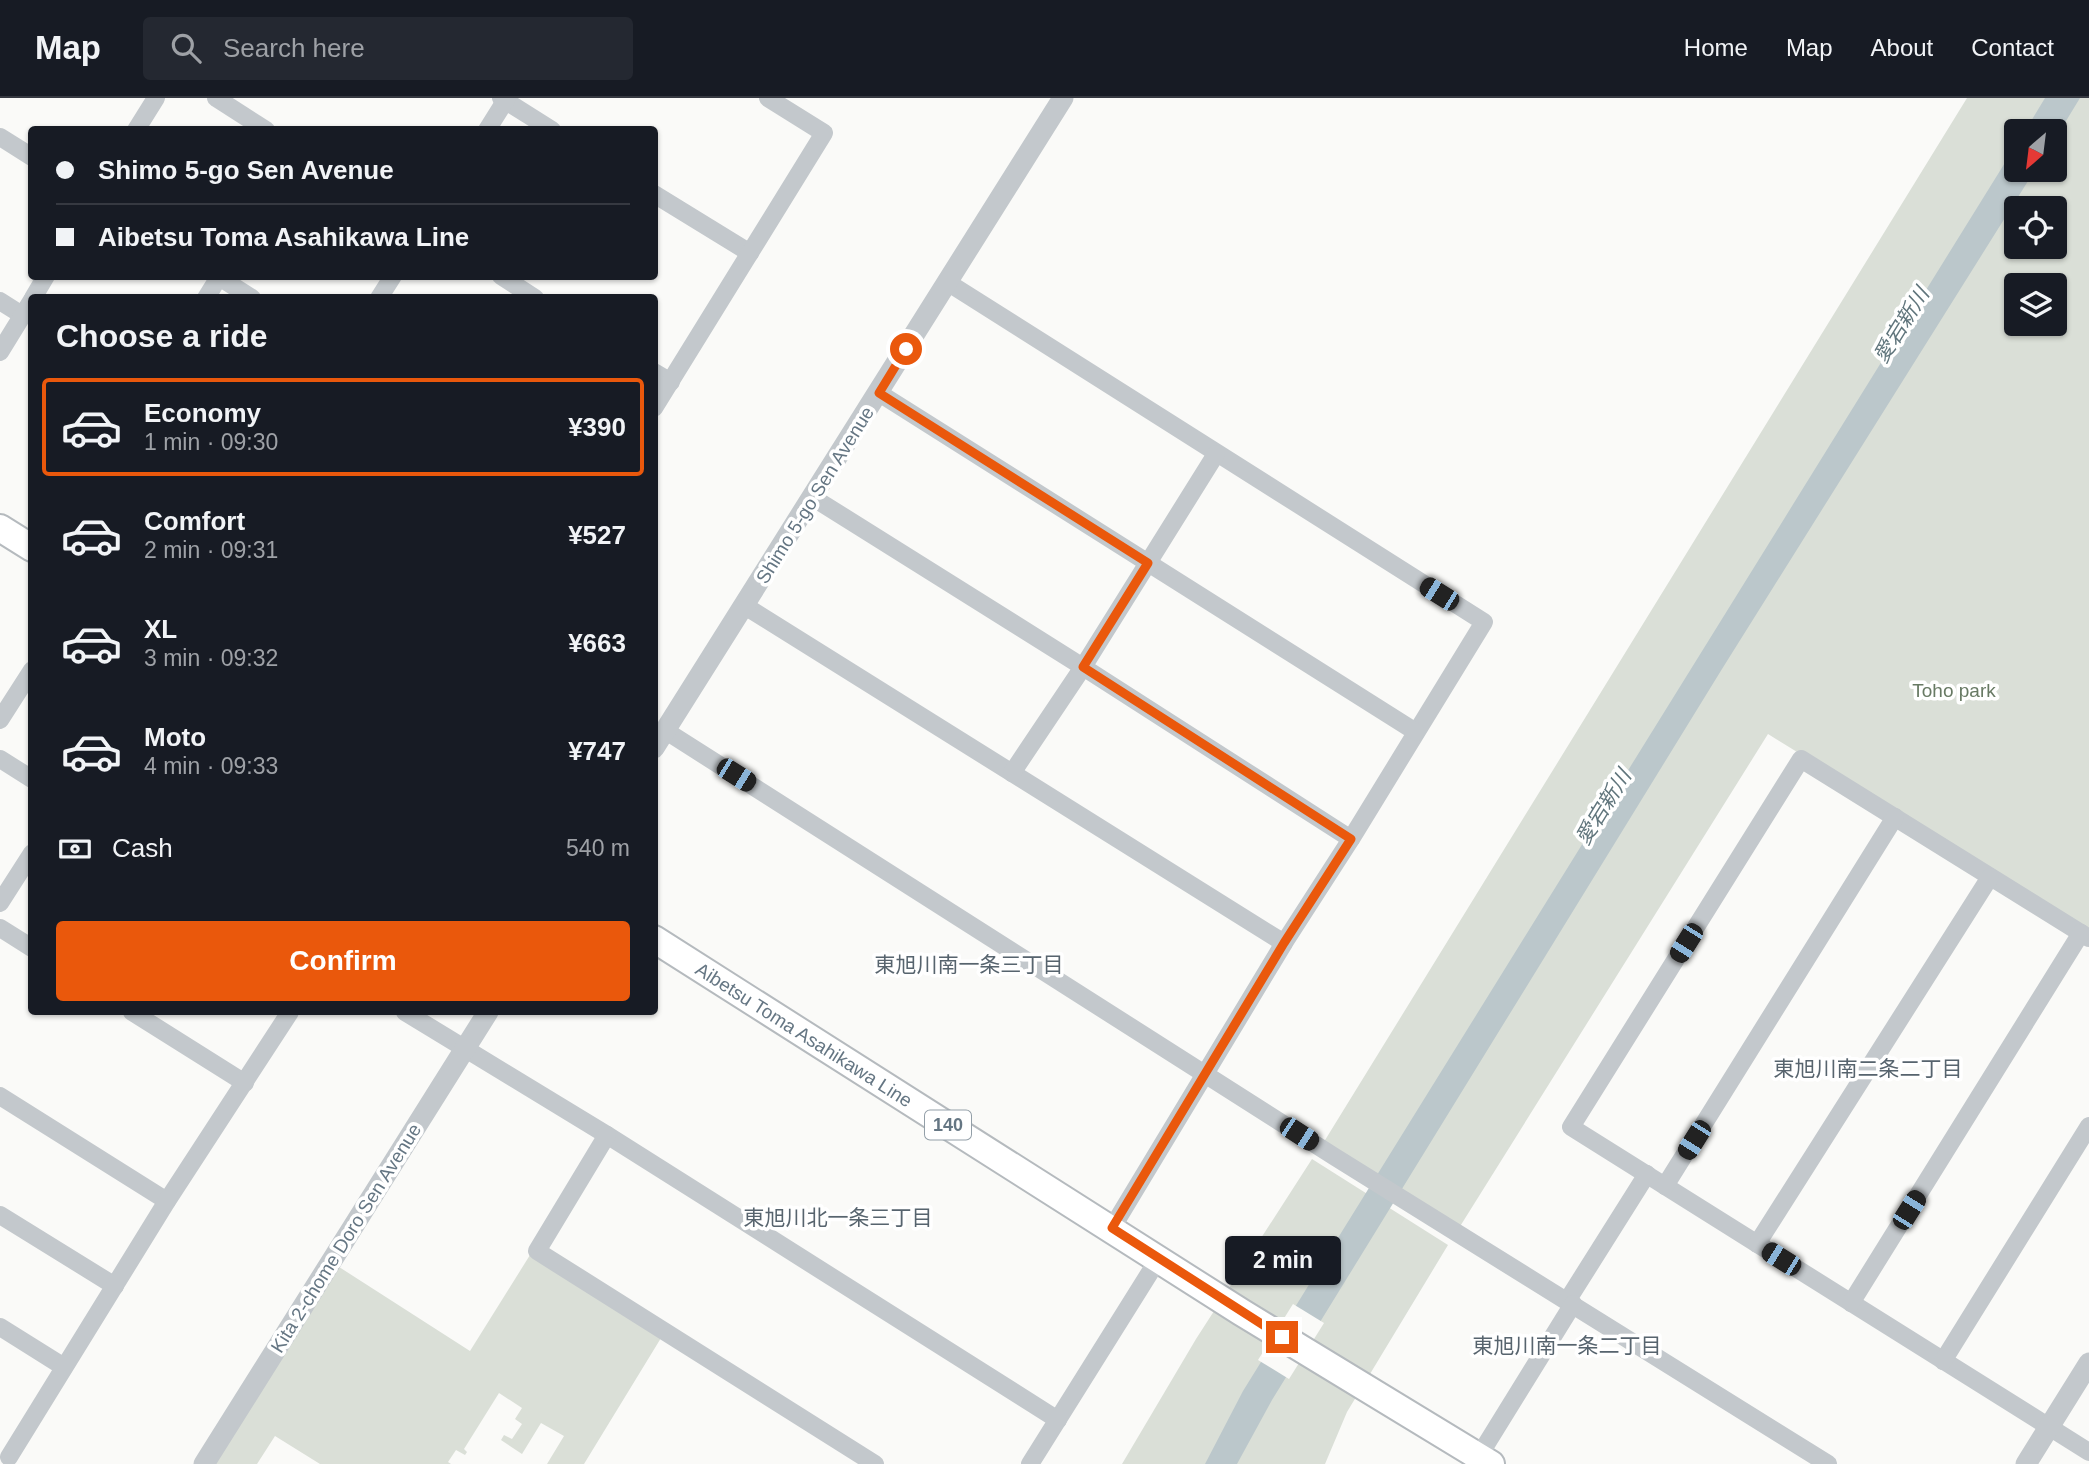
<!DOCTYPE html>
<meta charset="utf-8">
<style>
:root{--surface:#171b24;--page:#242831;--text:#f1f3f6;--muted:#9ea1a6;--line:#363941;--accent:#ea580c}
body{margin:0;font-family:Helvetica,"Noto Sans JP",sans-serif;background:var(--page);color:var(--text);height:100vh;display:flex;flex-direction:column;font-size:26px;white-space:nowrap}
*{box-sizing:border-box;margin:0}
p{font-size:23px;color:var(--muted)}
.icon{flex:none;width:38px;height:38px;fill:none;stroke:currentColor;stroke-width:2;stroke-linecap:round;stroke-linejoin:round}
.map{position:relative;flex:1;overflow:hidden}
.side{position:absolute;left:28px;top:196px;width:630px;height:721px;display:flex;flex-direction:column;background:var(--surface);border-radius:7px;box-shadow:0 2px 5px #0004}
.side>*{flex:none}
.top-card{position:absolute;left:28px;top:28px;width:630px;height:154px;border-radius:7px;box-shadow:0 2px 5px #0004;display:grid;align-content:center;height:154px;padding:0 28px;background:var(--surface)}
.needle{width:46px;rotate:208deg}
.tools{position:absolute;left:2004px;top:21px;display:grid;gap:14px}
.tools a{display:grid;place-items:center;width:63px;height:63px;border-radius:7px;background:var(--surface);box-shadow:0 2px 5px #0004;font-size:35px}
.end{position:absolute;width:32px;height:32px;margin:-16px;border:9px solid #ea580c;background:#fff;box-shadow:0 0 0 4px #fff}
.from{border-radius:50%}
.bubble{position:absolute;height:49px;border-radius:7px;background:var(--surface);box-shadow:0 2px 5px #0004;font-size:23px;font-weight:600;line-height:49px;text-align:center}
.car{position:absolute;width:21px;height:42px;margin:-21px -10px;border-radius:9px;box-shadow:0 0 5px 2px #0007;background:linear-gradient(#222 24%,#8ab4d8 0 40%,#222 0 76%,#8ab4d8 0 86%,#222 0)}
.top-card b{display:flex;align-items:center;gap:24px;height:66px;font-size:26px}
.top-card b+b{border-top:2px solid var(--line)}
.top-card i{width:18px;height:18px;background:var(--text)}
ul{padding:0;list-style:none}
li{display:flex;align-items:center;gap:21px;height:98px;margin:0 14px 10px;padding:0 14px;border:4px solid transparent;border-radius:7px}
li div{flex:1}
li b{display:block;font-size:26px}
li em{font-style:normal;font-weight:600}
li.current{border-color:var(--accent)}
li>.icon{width:63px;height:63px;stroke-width:1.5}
h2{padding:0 28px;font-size:32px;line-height:84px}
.pay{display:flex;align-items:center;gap:18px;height:77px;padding:0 28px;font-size:26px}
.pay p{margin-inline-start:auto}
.primary-button{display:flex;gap:14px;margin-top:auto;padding:14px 28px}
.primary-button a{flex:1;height:80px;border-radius:7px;background:var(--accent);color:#fff;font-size:28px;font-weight:600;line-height:80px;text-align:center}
header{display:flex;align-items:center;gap:42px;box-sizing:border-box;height:98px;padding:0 35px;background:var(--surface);border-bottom:2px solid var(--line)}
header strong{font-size:33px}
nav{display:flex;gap:38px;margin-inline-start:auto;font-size:24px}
.search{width:490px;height:63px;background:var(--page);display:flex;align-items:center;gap:18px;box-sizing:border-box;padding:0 24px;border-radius:7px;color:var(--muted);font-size:26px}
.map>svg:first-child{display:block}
</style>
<header>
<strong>Map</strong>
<div class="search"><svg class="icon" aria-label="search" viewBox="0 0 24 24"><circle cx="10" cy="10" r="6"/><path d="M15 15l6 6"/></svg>Search here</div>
<nav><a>Home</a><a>Map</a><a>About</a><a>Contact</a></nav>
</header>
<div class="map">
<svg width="2089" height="1366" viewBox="0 0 2089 1366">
<rect width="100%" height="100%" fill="#fafaf8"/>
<!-- green -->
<g fill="#dadfd7" fill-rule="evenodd">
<path d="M 1967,0 L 2089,0 L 2089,834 L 1768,636 L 1459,1130 L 1322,1047 ZM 2016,33 L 2054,33 L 2054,72 L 2016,72 ZM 2016,110 L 2054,110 L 2054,149 L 2016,149 ZM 2016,187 L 2054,187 L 2054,226 L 2016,226 Z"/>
<polygon points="1312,1061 1448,1147 1347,1314 1325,1366 1122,1366 1196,1241"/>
<polygon points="530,1157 661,1240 584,1366 547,1366 564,1338 541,1325 522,1356 501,1342 504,1337 512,1341 522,1326 515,1321 522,1310 499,1295 464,1351 467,1354 465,1357 456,1352 448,1364 451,1366 320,1366 275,1338 257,1366 210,1366 336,1167 470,1253"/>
</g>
<!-- water -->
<g fill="#bbc7cb">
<polygon points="2045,0 2080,0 2055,41 2054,33 2025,33"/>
<polygon points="2016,47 2016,72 2035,72 1722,571 1272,1302 1237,1366 1205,1366 1243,1293"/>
</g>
<!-- pier -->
<polygon fill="#fafaf8" points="1293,1206 1324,1225 1289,1281 1258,1262"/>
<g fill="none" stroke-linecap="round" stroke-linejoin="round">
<defs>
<g id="primary">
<polyline points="0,430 32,450"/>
<path id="s1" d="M 654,841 L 1241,1214 L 1491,1366"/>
</g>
</defs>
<!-- primary casing -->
<use href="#primary" stroke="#b5babe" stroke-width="30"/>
<!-- minor -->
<g stroke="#c3c8cc" stroke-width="18">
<polyline points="216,0 266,32"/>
<polyline points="501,0 552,32"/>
<polyline points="136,32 156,0"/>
<polyline points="487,32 507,0"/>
<polyline points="0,39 32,59"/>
<polyline points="654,96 750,155"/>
<polyline points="501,178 535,200"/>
<polyline points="947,184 1484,524 1351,741 1284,845 1112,1130"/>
<polyline points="33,200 46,178"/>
<polyline points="206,200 219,179 252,200"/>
<polyline points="379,200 393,178"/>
<polyline points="0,203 22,217"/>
<polyline points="0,254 32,202"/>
<polyline points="654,274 671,284"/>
<polyline points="879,295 1416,634"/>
<polyline points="654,310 824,35 768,0"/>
<polyline points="812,399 1083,569 1351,741"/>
<polyline points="745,508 1284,845"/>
<polyline points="0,622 32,572"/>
<polyline points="666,633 1335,1059 1828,1366"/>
<polyline points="0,661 32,681"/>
<polyline points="1012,675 1083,569 1216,356"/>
<polyline points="0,805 32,755"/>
<polyline points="0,830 32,850"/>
<polyline points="2089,840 1801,661 1571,1029 2089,1354"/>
<polyline points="132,914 245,985"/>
<polyline points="405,914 607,1037 1058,1322"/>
<polyline points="0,998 167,1103"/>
<polyline points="607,1037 537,1153 875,1366"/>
<polyline points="1665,1088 1895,719"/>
<polyline points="0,1117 115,1188"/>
<polyline points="1757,1146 1990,779"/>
<polyline points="1567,1203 1647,1076"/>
<polyline points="1851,1205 2081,835"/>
<polyline points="0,1229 64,1269"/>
<polyline points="1943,1263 2089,1028"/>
<polyline points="9,1359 167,1103 290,914"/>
<polyline points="1030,1366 1159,1160"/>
<polyline points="1474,1366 1573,1206"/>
</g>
<!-- tertiary -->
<g stroke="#c3c8cc" stroke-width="21">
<polyline points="654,650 1063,0"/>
<polyline points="204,1366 488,914"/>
<polyline points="2026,1366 2089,1265"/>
</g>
<!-- primary -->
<use href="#primary" stroke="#fff" stroke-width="26"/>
</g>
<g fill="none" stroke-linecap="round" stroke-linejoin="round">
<!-- route -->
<polyline stroke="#ea580c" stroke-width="9" points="906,251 879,295 1148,465 1083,569 1351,741 1284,845 1112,1130 1282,1239"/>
</g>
<g text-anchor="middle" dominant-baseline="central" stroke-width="7" stroke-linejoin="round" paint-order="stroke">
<!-- shield labels -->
<rect fill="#fff" stroke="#939fa8" stroke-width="2" x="925" y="1012.5" width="46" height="29" rx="5"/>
<g font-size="18" font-weight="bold" fill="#657683">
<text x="948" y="1027">140</text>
</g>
<!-- street labels -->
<g font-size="19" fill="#657683" stroke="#fff">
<text transform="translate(815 397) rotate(-58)">Shimo 5-go Sen Avenue</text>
<text stroke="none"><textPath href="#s1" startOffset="178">Aibetsu Toma Asahikawa Line</textPath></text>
<text transform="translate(346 1140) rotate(-58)">Kita 2-chome Doro Sen Avenue</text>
</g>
<!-- park labels -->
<g font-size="19" fill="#687a64" stroke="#fff">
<text x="1954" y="592">Toho park</text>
</g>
<!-- water labels -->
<g font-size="21" font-style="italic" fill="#60757c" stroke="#fff">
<text transform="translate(1901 227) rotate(-58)">愛宕新川</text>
<text transform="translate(1603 709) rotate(-58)">愛宕新川</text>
</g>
<!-- neighbourhood labels -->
<g font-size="21" fill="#57646e" stroke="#fff">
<text x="969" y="866">東旭川南一条三丁目</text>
<text x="1868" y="970">東旭川南二条二丁目</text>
<text x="838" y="1119">東旭川北一条三丁目</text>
<text x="1567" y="1247">東旭川南一条二丁目</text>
</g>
</g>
</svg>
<div class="tools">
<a><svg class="needle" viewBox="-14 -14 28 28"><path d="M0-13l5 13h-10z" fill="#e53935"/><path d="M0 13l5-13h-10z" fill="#9ea1a6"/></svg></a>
<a><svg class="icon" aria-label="locate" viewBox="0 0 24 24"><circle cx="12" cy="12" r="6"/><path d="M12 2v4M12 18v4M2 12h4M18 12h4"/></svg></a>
<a><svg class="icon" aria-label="layers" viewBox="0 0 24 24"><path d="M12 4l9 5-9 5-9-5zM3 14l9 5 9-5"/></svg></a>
</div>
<i class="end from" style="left:906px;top:251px"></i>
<i class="end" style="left:1282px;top:1239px"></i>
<div class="bubble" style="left:1225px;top:1138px;width:116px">2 min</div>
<i class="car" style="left:1439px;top:496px;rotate:302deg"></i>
<i class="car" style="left:736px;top:677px;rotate:122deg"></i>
<i class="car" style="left:1686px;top:845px;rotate:212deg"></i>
<i class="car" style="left:1299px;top:1036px;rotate:123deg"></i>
<i class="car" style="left:1694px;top:1042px;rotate:212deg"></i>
<i class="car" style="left:1909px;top:1112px;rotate:32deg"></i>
<i class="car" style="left:1781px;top:1161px;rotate:302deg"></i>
<div class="top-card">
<b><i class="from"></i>Shimo 5-go Sen Avenue</b>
<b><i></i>Aibetsu Toma Asahikawa Line</b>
</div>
<section class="side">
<h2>Choose a ride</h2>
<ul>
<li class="current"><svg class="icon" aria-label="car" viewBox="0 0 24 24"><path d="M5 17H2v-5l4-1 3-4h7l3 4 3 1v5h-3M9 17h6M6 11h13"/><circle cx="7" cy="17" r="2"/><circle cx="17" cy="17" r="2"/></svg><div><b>Economy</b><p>1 min · 09:30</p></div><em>¥390</em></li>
<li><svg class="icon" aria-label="car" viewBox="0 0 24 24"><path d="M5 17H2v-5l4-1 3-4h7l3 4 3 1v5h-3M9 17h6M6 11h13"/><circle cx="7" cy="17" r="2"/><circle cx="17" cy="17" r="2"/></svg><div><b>Comfort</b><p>2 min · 09:31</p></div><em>¥527</em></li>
<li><svg class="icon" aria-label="car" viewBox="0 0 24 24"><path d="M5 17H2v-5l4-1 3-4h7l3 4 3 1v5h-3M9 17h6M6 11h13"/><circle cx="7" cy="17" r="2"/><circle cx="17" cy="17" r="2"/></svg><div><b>XL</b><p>3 min · 09:32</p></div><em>¥663</em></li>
<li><svg class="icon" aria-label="car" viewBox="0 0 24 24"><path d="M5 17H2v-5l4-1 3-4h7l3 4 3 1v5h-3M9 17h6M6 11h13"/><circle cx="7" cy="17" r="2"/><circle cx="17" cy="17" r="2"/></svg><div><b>Moto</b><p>4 min · 09:33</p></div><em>¥747</em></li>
</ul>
<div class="pay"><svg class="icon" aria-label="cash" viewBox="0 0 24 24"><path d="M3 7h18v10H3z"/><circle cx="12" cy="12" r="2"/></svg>Cash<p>540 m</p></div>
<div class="primary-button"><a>Confirm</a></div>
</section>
</div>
